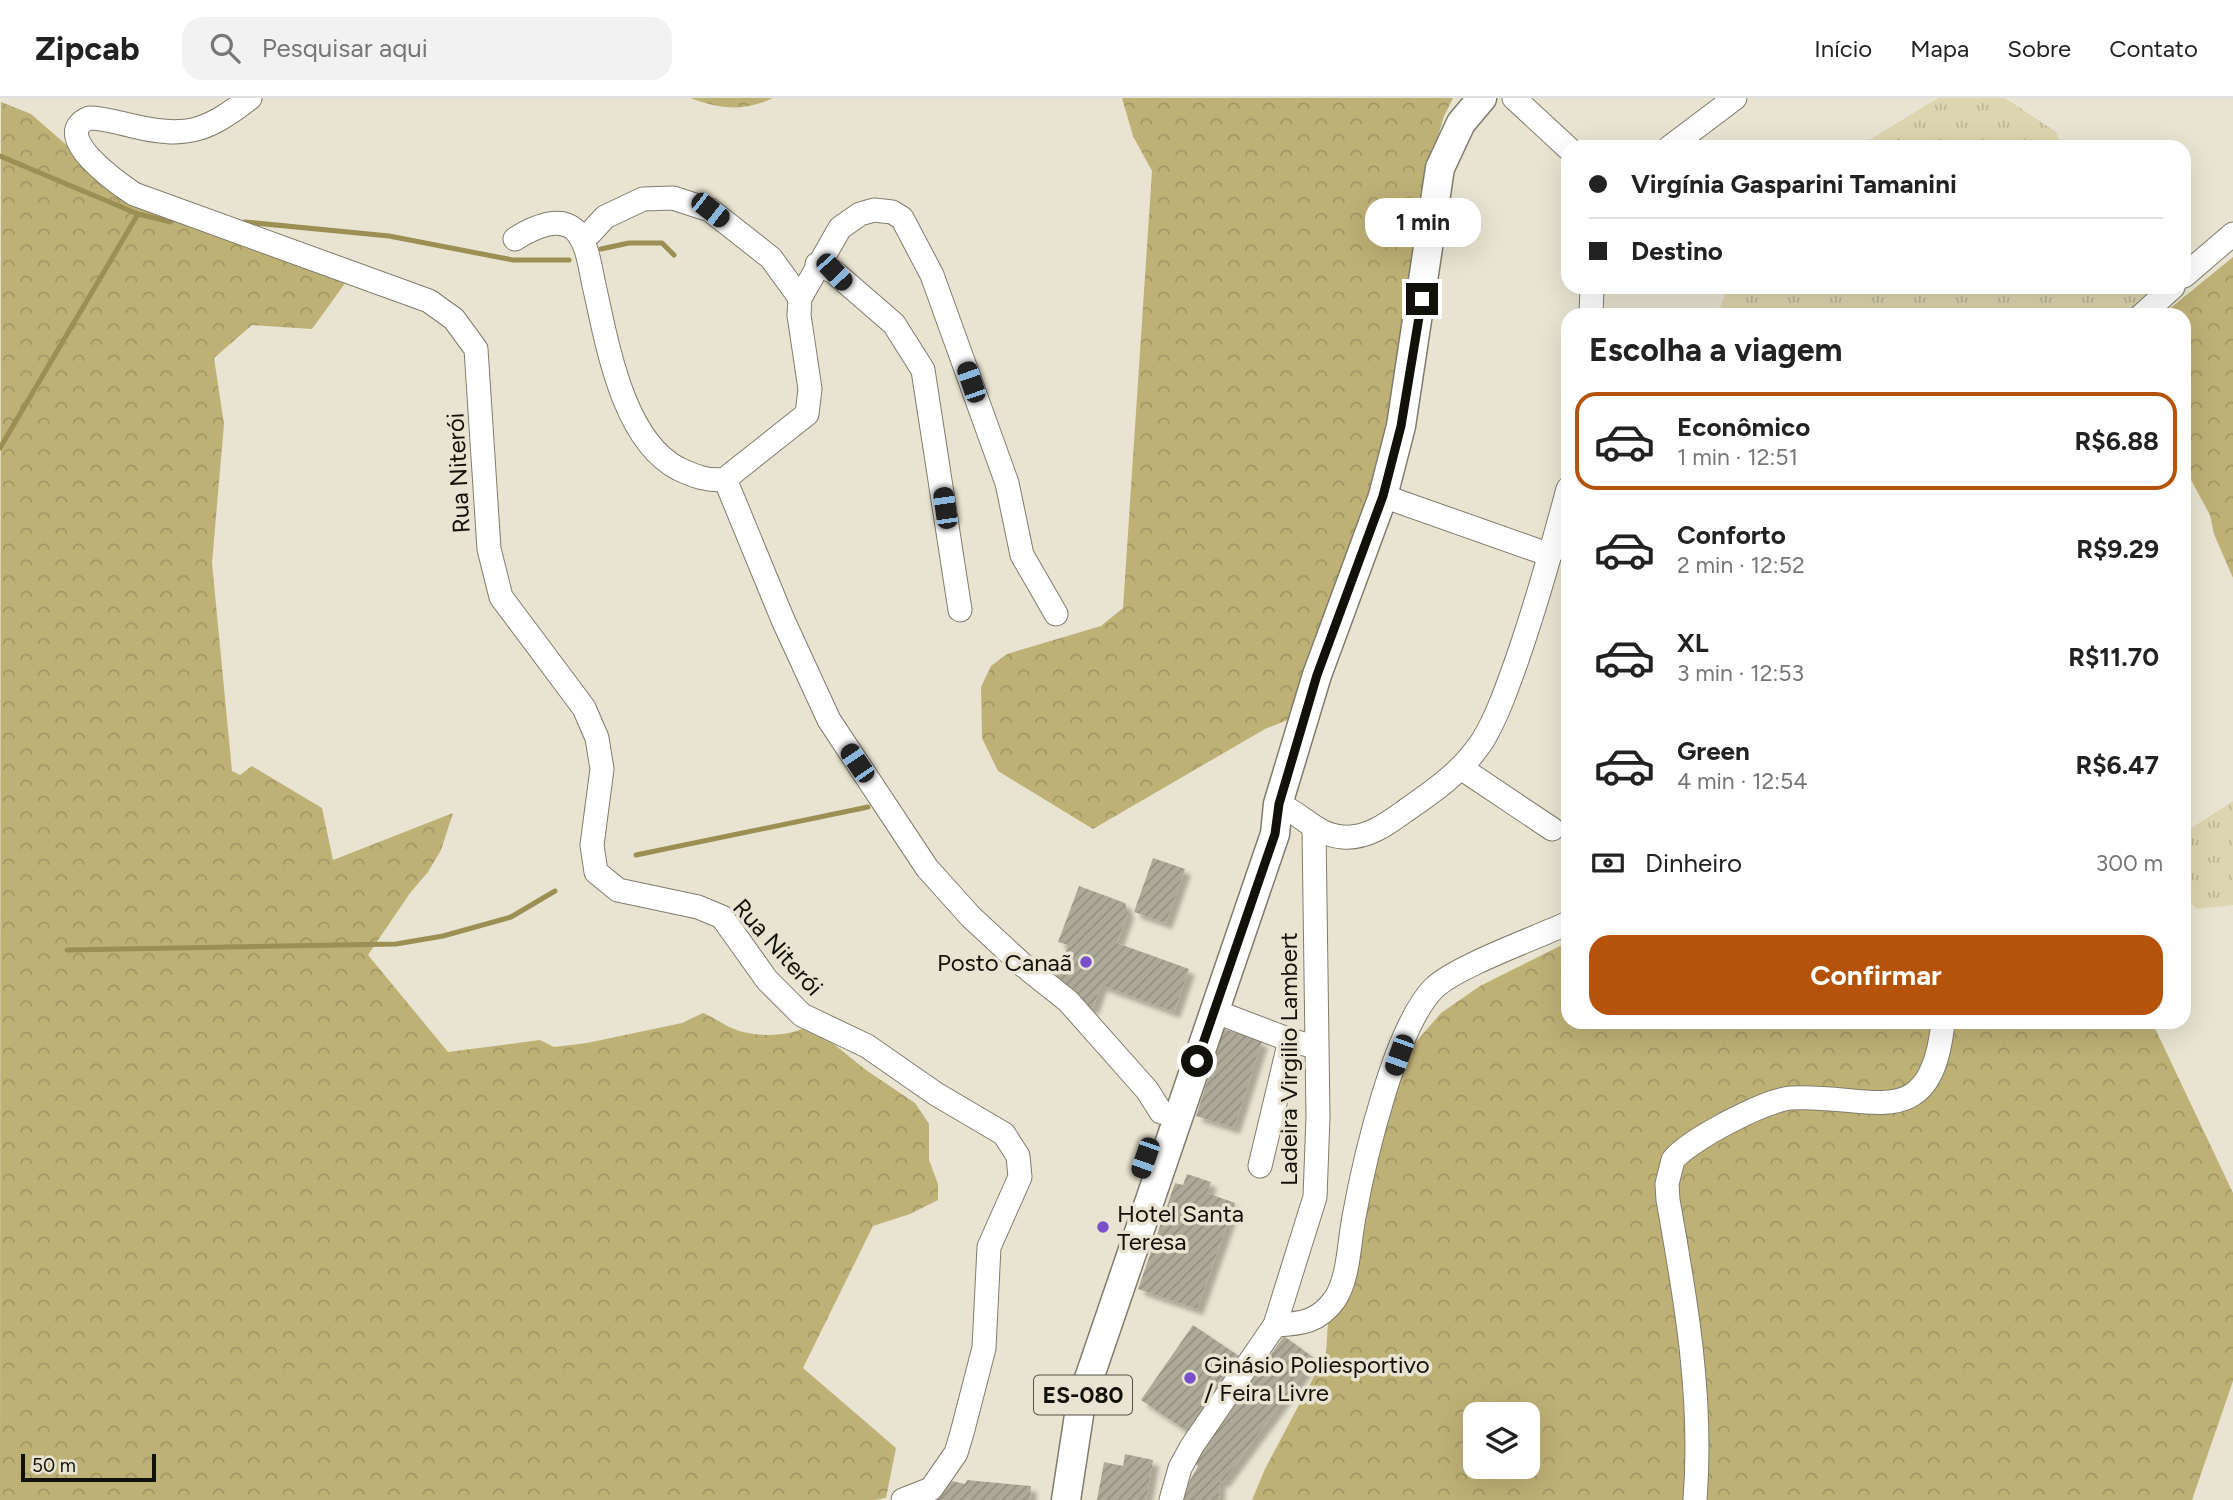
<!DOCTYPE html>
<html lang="pt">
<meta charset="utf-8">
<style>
:root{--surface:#fff;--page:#f2f2f2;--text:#222;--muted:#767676;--line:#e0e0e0;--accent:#b45309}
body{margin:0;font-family:Figtree,sans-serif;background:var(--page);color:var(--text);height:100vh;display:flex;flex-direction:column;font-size:26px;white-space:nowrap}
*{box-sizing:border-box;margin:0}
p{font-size:23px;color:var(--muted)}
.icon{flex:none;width:38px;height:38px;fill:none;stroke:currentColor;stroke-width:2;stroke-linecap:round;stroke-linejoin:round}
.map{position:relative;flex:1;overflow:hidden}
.sheet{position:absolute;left:1561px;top:210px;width:630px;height:721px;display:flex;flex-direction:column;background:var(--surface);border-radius:21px;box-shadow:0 7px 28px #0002}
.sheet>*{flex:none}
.hud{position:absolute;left:1561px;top:42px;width:630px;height:154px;border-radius:21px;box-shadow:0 7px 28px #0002;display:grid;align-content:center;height:154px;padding:0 28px;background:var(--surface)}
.tools{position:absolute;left:1463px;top:1304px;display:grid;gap:14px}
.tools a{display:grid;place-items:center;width:77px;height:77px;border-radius:14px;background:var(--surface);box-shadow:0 7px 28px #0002;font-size:35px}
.scale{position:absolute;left:21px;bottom:18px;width:135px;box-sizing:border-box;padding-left:7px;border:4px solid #111009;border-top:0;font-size:19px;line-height:24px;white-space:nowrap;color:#111009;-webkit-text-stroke:5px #e8e4d1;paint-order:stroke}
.end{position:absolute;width:32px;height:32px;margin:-16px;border:9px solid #111009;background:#fff;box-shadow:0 0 0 4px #fff}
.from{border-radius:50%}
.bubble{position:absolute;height:49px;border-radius:21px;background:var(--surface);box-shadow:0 7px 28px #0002;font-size:23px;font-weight:700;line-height:49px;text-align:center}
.car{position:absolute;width:21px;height:42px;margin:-21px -10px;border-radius:9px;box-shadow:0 0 5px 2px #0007;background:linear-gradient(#222 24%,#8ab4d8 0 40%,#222 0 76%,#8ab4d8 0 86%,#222 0)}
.hud b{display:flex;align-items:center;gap:24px;height:66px;font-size:26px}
.hud b+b{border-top:2px solid var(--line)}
.hud i{width:18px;height:18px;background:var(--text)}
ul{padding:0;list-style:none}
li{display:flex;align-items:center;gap:21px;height:98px;margin:0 14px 10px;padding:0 14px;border:4px solid transparent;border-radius:21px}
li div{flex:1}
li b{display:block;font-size:26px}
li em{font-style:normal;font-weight:700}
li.on{border-color:var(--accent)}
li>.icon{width:63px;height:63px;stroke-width:1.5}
h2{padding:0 28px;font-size:32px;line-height:84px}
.pay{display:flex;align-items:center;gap:18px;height:77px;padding:0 28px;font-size:26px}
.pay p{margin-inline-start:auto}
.button{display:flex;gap:14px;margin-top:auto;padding:14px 28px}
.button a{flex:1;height:80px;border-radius:21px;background:var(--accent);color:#fff;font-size:28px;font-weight:700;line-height:80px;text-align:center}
header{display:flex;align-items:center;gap:42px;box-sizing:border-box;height:98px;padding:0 35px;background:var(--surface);border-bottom:2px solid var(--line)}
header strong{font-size:33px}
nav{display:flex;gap:38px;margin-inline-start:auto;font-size:24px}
.search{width:490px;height:63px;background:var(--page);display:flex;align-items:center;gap:18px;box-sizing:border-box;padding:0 24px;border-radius:21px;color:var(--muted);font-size:26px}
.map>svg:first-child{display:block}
</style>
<header>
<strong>Zipcab</strong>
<div class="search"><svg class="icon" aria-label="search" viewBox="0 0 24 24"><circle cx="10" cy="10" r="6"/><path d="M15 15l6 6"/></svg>Pesquisar aqui</div>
<nav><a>Início</a><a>Mapa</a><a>Sobre</a><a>Contato</a></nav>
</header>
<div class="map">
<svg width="2233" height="1402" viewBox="0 0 2233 1402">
<defs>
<pattern id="grass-tufts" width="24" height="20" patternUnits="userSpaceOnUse" patternTransform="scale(1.75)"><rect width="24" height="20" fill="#ddd5af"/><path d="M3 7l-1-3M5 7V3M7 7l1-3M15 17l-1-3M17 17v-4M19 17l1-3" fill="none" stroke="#bdb695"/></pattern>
<pattern id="forest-crowns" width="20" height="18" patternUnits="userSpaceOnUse" patternTransform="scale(1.75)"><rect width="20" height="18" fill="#beb176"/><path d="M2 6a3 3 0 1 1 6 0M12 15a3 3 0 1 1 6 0" fill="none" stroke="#a29765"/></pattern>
<pattern id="building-hatch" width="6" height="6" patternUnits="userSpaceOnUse" patternTransform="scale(1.75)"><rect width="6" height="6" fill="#aeaa99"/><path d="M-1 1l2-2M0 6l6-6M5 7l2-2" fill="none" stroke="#959182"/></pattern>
<filter id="shadow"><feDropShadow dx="6" dy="6" stdDeviation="2" flood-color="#0004"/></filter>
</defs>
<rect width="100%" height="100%" fill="#e8e4d1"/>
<!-- grass -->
<g fill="url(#grass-tufts)">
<polygon points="1938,0 2005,0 2056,34 2061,49 1858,49"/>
<polygon points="1728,189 2153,189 2155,203 2137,217 1717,217"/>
<polygon points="2233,703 2233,807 2196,811 2184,797 2184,735"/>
</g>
<!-- forest -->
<g fill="url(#forest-crowns)" fill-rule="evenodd">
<path d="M 690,0 L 773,0 C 744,14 720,11 690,0 Z"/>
<polygon points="1122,0 1453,0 1444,18 1435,49 1389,363 1295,619 1265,631 1093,731 998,673 982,640 981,589 991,568 1007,556 1101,528 1123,510 1152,73 1133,38"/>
<path d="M 1,4 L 31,16 L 101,77 L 346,184 L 312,231 L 252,227 L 214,260 L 224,326 L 212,465 L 232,673 L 240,677 L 252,668 L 322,710 L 333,762 L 453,715 L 441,752 L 428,774 L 410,795 L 368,857 L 448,954 L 540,942 L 554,949 L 587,945 L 682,925 L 703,915 C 715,920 727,929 739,933 C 761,939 790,939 810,927 L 866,972 L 915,1005 L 929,1026 L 929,1062 L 938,1086 L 938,1102 L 910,1116 L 873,1128 L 803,1270 L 896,1350 L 886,1400 L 875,1402 L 0,1402 Z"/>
<polygon points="2233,159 2233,480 2214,436 2210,417 2184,369 2184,217 2162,217"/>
<path d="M 1568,844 L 1568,924 L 2152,924 L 2233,1095 L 2233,1283 L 2192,1402 L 1252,1402 L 1265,1371 L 1326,1256 L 1329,1207 L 1373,1050 L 1415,945 L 1441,915 L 1480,888 ZM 1475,1316 L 1528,1316 L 1528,1368 L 1475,1368 Z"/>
</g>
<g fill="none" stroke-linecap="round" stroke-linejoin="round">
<!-- stream -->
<g stroke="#9c8f54" stroke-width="5">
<polyline points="0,58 138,116 171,124"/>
<polyline points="245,124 389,138 513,162 569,162"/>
<polyline points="601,151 629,145 662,145 674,157"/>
<polyline points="0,350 138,116"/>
<polyline points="636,757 868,709"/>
<polyline points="67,852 396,846 443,838 511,819 555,793"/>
</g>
</g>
<!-- building -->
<g fill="url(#building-hatch)" filter="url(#shadow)">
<polygon points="1153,760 1185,771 1166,825 1134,814"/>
<polygon points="1079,788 1125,805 1128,815 1117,845 1189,871 1174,914 1101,887 1093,910 1086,910 1055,881 1068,847 1058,844"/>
<polygon points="1224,931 1262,943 1234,1030 1196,1018"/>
<polygon points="1187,1076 1211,1084 1207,1095 1235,1105 1197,1211 1138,1191 1175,1085 1183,1087"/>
<polygon points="1193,1227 1239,1258 1187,1333 1141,1302"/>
<polygon points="1284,1238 1314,1260 1223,1384 1220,1382 1219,1402 1179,1402 1198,1368 1193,1364"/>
<polygon points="1125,1356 1153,1362 1146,1402 1097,1402 1104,1364 1123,1368"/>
<polygon points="967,1382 1031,1388 1030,1402 925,1402 944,1392 952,1383 965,1386"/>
</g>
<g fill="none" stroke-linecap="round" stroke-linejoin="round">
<defs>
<g id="minor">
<path d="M 250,0 C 207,33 187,41 133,28 C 119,25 104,20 89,20 C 48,37 119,86 134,96 L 429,203 L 454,221 L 476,251 L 489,451 L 501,499 L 584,610 L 597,640 L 602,671 L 592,747 L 596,774 L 618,792 L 698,809 L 722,819 L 767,882 L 802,917 L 867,948 L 936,996 L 1004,1036 L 1018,1058 L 1020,1079 L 989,1149 L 984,1250 L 962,1335 L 956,1355 L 931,1391 L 903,1402"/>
<polyline points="1514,0 1568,50"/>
<polyline points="1670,49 1735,0"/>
<path d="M 515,141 C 531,131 558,117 575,132 C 588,145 590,170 594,187 C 607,244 622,342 679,371 C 694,378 709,384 725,381 L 807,316 L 810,291 L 799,217 L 800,200 L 840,130 L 860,116 L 874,112 L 892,114 L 902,120 L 932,177 L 1007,385 L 1022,457 L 1056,516"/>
<polyline points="583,143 605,119 643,101 673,100 710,112 771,160 800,200"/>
<polyline points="817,166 834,174 894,226 923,272 960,512"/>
<polyline points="2184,178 2233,136"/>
<polyline points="1591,217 1592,189"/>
<polyline points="2142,217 2173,189"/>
<polyline points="725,381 783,522 829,622 927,770 971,819 1024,868 1068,903 1147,992 1161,1014"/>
<polyline points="1383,398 1550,457"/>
<polyline points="1461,670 1552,731"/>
<path d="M 1278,706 C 1303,716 1315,737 1343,739 C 1367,741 1387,726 1405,713 C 1434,693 1463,673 1483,642 C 1498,617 1508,587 1518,559 C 1537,504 1553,447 1568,391"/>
<polyline points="1214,913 1290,942"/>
<polyline points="1260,1068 1290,942 1315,949"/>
<path d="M 1275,1227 C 1301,1226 1319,1224 1335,1201 C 1349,1180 1349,1144 1354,1119 C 1364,1063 1395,929 1434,890 C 1457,868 1536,840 1568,825"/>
<polyline points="1171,1402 1180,1370 1192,1348 1275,1227 1315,1099 1318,1019 1314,731"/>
<path d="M 1695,1402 C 1703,1300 1686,1202 1668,1102 L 1667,1086 L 1673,1062 C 1689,1042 1765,1002 1791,1000 C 1871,995 1931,1040 1943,924"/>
</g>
<polyline id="major" points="1066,1402 1081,1304 1275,736 1278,706 1317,577 1383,398 1401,328 1440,70 1461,25 1482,0"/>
</defs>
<!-- minor casing -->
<use href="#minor" stroke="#807c6c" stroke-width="25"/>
<!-- major casing -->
<use href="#major" stroke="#807c6c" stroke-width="31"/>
<!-- minor -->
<use href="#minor" stroke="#fff" stroke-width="23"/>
<!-- major -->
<use href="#major" stroke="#fff" stroke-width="28"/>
</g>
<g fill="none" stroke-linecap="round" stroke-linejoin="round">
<!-- route -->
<polyline stroke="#111009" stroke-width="9" points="1197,963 1275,736 1279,706 1317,577 1383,398 1401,328 1422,201"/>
</g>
<!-- markers -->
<g fill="#7950c9" stroke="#e8e4d1" stroke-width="2.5">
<circle cx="1086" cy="864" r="7"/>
<circle cx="1103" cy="1129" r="7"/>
<circle cx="1190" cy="1280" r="7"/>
</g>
<g text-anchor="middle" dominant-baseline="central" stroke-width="7" stroke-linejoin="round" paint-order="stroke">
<!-- shield labels -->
<rect fill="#e8e4d1" stroke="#525045" stroke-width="2" x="1034" y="1277.5" width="98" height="39" rx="5"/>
<g font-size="23" font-weight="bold" fill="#111009">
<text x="1083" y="1297">ES-080</text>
</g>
<!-- street labels -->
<g font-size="24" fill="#111009" stroke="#e8e4d1">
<text transform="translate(458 375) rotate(-93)">Rua Niterói</text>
<text transform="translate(778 849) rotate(48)">Rua Niterói</text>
<text transform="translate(1288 961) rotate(-90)">Ladeira Virgilio Lambert</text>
</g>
<!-- poi labels -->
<g font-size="24" fill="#111009" stroke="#e8e4d1" text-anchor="start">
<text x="1072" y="864" text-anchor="end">Posto Canaã</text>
<text x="1117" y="1115">Hotel Santa<tspan x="1117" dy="28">Teresa</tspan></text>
<text x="1204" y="1266">Ginásio Poliesportivo<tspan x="1204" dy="28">/ Feira Livre</tspan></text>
</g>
</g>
</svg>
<div class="tools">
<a><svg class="icon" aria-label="layers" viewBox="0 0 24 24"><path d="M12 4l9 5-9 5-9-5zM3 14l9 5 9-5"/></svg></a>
</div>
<div class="scale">50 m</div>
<i class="end from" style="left:1197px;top:963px"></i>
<i class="end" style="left:1422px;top:201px"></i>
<div class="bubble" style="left:1365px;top:100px;width:116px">1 min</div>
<i class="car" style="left:710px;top:112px;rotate:128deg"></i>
<i class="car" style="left:834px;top:174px;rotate:137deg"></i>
<i class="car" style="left:971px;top:284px;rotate:341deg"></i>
<i class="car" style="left:945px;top:410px;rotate:352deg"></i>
<i class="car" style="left:857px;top:665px;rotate:326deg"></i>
<i class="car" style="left:1399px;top:957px;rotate:200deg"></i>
<i class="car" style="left:1145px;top:1060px;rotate:199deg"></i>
<div class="hud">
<b><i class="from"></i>Virgínia Gasparini Tamanini</b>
<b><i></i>Destino</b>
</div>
<section class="sheet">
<h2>Escolha a viagem</h2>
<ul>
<li class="on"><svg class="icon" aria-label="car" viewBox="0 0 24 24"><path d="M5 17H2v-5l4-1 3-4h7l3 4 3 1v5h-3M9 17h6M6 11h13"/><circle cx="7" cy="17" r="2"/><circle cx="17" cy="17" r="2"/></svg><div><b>Econômico</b><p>1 min · 12:51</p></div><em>R$6.88</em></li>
<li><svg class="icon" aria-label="car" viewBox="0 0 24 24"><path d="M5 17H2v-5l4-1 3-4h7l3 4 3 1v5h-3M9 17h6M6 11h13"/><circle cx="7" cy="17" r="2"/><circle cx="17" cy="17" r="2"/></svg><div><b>Conforto</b><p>2 min · 12:52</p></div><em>R$9.29</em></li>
<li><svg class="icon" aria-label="car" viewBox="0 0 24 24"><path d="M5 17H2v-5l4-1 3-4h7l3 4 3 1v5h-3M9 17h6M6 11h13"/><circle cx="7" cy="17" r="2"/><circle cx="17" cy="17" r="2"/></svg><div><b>XL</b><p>3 min · 12:53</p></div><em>R$11.70</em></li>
<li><svg class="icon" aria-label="car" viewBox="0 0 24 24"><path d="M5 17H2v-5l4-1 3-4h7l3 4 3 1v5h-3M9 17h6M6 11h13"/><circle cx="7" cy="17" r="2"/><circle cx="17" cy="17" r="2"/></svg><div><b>Green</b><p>4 min · 12:54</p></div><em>R$6.47</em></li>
</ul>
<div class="pay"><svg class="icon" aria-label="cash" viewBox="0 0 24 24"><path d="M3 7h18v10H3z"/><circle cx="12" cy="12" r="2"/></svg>Dinheiro<p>300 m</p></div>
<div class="button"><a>Confirmar</a></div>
</section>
</div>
